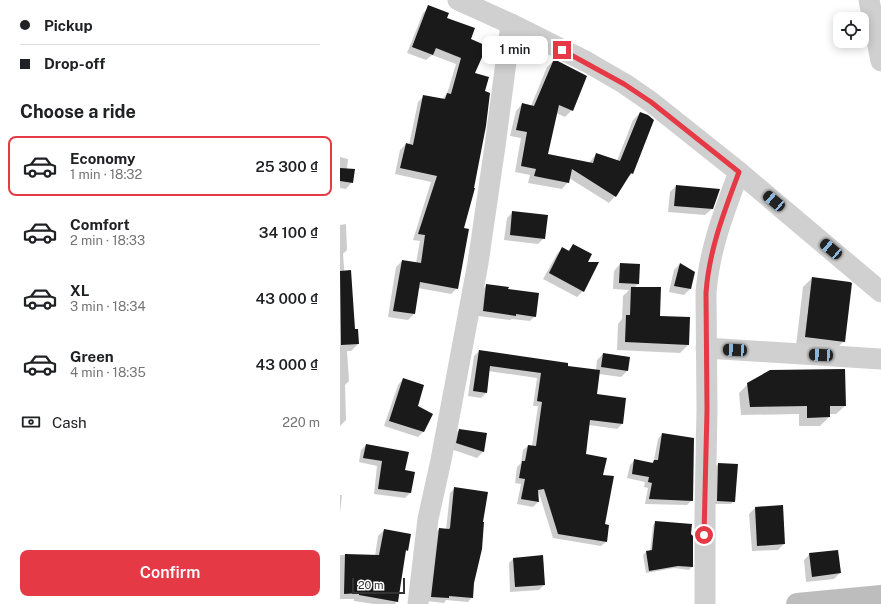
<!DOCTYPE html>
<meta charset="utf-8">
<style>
:root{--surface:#fff;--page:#f6f6f6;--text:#202124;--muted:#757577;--line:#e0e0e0;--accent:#e63946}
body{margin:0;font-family:"Public Sans",sans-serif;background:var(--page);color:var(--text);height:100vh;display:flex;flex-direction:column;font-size:15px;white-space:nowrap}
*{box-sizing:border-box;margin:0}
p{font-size:13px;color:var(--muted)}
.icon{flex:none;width:22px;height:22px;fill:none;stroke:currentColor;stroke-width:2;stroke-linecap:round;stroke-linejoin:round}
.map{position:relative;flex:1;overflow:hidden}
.panel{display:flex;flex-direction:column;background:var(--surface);width:340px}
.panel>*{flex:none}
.guide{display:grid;align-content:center;height:88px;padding:0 20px;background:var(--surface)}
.buttons{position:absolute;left:493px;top:12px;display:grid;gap:8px}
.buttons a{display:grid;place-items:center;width:36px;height:36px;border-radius:8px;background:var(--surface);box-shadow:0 2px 10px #0003;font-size:20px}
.scale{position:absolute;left:12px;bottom:10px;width:53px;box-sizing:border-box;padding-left:4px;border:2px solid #333;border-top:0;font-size:11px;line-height:14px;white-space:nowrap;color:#333;-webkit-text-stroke:3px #fff;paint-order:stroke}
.end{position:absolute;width:18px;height:18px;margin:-9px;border:5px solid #e63946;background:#fff;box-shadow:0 0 0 2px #fff}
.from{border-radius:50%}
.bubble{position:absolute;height:28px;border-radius:8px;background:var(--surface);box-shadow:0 2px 10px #0003;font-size:13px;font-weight:600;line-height:28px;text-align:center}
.car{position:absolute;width:12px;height:24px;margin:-12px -6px;border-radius:5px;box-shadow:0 0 3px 1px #0007;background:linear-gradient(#222 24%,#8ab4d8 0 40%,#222 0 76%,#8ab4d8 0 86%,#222 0)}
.guide b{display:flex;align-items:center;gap:14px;height:38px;font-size:15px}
.guide b+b{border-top:1px solid var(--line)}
.guide i{width:10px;height:10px;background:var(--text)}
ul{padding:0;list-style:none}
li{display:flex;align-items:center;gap:12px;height:60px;margin:0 8px 6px;padding:0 12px;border:2px solid transparent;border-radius:8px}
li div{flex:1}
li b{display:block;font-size:15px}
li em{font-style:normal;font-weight:600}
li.current{border-color:var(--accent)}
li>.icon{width:36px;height:36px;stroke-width:1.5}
h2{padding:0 20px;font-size:18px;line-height:48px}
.pay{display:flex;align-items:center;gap:10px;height:44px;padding:0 20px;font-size:15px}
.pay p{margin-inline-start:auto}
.button{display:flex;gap:8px;margin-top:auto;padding:8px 20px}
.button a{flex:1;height:46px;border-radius:8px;background:var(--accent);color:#fff;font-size:16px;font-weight:600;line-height:46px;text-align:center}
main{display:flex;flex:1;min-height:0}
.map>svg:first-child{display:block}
</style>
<main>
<section class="panel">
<div class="guide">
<b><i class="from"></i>Pickup</b>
<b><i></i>Drop-off</b>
</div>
<h2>Choose a ride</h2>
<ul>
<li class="current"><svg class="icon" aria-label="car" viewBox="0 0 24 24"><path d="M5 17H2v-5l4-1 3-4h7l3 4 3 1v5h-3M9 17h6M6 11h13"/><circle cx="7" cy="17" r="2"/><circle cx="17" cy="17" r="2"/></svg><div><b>Economy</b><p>1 min · 18:32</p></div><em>25 300 ₫</em></li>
<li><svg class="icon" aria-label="car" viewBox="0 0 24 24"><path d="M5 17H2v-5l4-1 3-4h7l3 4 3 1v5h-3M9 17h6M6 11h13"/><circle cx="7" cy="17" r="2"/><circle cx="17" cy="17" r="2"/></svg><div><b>Comfort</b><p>2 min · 18:33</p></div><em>34 100 ₫</em></li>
<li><svg class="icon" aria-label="car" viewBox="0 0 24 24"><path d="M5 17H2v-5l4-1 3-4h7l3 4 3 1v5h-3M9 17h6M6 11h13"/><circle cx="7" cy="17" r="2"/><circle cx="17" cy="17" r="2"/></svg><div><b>XL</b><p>3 min · 18:34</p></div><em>43 000 ₫</em></li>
<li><svg class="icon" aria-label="car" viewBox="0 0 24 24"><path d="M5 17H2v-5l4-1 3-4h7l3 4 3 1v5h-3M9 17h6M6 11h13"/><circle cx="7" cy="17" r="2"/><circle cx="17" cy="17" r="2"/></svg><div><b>Green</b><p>4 min · 18:35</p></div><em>43 000 ₫</em></li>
</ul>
<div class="pay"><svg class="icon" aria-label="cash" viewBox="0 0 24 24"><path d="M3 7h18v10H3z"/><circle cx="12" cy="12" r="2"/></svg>Cash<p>220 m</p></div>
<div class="button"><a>Confirm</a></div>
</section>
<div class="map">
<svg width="541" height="604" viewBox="0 0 541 604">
<rect width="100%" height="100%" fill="#fff"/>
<!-- shadow -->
<g fill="#0003">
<polygon points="89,7 106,18 130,39 133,74 143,92 123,229 117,288 111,294 78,288 74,314 68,320 48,317 56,267 62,261 76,263 80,241 73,240 91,182 55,174 60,150 66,144 69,145 78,102 84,96 102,99 107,94 116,64 92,55 86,60 67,53 83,13"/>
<polygon points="214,60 232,110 225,117 216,113 207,155 249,163 256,154 277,161 293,120 300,113 313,120 292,174 285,180 275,196 269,203 229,178 228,182 222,189 188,183 190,175 175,172 181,138 170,136 176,111 182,104 191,106 207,67"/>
<polygon points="0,157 8,159 7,169 12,182 6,189 0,188"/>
<polygon points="336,186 379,190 372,209 365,215 328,212 330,192"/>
<polygon points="173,212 204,238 198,244 164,240 167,218"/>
<polygon points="6,224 7,250 3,254 5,280 14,330 18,344 11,351 7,351 9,381 5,385 6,420 0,426 0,225"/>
<polygon points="233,246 246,263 258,263 243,291 237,297 203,279 217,254 223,248 228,251"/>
<polygon points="280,264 298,284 294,288 319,317 348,345 340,353 277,350 278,324 282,319 283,296 289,290 273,289 274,271"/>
<polygon points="340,264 354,273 350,289 344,295 329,292 334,270"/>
<polygon points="472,278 504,341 495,350 456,346 463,287"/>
<polygon points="147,285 167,290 195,316 190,321 172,319 170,320 138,316 142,290"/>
<polygon points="139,351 227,367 256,371 257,360 263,354 287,371 281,377 259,374 256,395 282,424 277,429 249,425 245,455 262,476 266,542 261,546 213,538 199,493 197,494 198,502 193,507 177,504 181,484 175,483 177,467 181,463 183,450 188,446 192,446 198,406 193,406 197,378 148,371 146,393 141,398 128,396 134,356"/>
<polygon points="63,379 77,406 92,414 83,432 78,437 44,426 58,385"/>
<polygon points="408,384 505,406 496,414 489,414 489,417 480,426 459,426 459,414 401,415 399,393"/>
<polygon points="119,430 146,434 143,452 137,458 111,449 113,436"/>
<polygon points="322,434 352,500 347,505 305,504 308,488 304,487 305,482 287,478 290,465 295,460 311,464 314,460 318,439"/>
<polygon points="26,445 63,471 74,473 70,493 65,498 34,494 37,466 19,462 21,450"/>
<polygon points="378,464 394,501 391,504 375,504 376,466"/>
<polygon points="115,488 133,583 132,597 128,602 106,600 104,603 87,601 95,533 99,529 106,530 110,493"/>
<polygon points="0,495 2,495 0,513"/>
<polygon points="415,508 444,544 438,550 412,551 409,514"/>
<polygon points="316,522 350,537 352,567 349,570 334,568 306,573 303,555 306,552 310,552 313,525"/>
<polygon points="44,530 67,550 65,552 57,601 55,604 34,604 14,601 14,599 0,599 0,555 35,556 38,536"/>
<polygon points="470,554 500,573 494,579 466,582 464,560"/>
<polygon points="202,556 204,585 199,590 170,592 169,563 174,558"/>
</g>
<!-- building -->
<g fill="#1a1a1a">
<polygon points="88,5 109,13 107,18 135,28 131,39 147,46 135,73 149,77 145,91 150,93 146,126 134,188 135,188 124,228 129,229 118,289 80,282 75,314 53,311 62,260 81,263 85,235 78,234 97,176 60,168 66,143 73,145 83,95 105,99 107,93 111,94 121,58 96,48 93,55 72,47"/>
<polygon points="214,59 247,76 233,111 219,105 208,154 253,163 256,153 280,161 300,112 308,115 314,120 293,174 291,173 276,197 232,169 229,183 194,176 196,169 181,166 187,132 176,130 182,103 194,106"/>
<polygon points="0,168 15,169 13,183 0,181"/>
<polygon points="336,185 380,189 373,209 334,206"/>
<polygon points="172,211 208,215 205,239 170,235"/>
<polygon points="233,244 252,254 248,262 259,262 244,292 209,273 222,247 229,251"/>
<polygon points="280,263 300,264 299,284 279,283"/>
<polygon points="340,263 355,272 351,289 334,286"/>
<polygon points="11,270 15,329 18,329 19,344 1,345 0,271"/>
<polygon points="472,277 510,282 512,283 505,342 465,337"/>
<polygon points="146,284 169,287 168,289 199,293 196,317 176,314 176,316 143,311"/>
<polygon points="291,287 321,287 320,316 350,317 349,345 285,342 286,315 290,315"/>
<polygon points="139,350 228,363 228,366 260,370 257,394 286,398 283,424 250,420 246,454 267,458 263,475 274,476 265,524 269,525 267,542 218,534 204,489 198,490 199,502 181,499 185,479 179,478 182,461 185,461 188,445 196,446 202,402 197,401 201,373 150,366 147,393 133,391"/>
<polygon points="263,353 290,357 288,371 261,367"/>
<polygon points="505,369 506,406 490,406 490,417 467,418 467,406 410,407 407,383 430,370"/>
<polygon points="63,378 84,385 78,406 93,414 84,432 49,421"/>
<polygon points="119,429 147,433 144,452 116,443"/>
<polygon points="322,433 354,438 353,501 309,499 312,483 308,482 309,477 292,474 294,459 313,463 314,460 318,460"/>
<polygon points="26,444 69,452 65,470 75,472 71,493 38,489 42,461 23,458"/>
<polygon points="378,463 398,464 395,502 377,501"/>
<polygon points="114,487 148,492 143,522 144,522 142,549 134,583 133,598 109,596 109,598 91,597 99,528 109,529 110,528"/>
<polygon points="443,505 445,544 417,546 415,507"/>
<polygon points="315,521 352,524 351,534 353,536 353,567 338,566 309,571 306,551 312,550"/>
<polygon points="44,529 71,534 68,551 66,550 58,602 19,595 19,593 4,594 5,554 39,555"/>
<polygon points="498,550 501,573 472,577 469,553"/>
<polygon points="203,555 205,585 175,587 173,558"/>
</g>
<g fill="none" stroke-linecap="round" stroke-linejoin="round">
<!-- street -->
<g stroke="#d0d0d0" stroke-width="21">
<polyline points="118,0 171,24 247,62 285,84 311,102 399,172 541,292"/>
<polyline points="529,0 541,61"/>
<polyline points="366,348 541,359"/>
<polyline points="78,604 88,519 101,460 138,263 155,146 171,24"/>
<path d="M 365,604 L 365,513 L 367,410 L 366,293 C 369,250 384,212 399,172"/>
</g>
<!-- secondary -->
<polyline stroke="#bdbdbd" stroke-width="22" points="457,604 541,596"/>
</g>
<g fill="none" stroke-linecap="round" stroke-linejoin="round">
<!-- route -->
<path stroke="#e63946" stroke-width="5" d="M 222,50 L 284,84 L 311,102 L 399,172 C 384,212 369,250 366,293 L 367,410 L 364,535"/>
</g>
</svg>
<div class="buttons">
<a><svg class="icon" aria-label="locate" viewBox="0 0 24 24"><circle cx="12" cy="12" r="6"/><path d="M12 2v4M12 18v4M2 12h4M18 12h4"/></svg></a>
</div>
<div class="scale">20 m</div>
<i class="end from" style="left:364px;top:535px"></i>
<i class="end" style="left:222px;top:50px"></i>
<div class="bubble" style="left:142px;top:36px;width:66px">1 min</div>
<i class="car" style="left:434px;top:201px;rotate:310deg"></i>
<i class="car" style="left:491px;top:249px;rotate:310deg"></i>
<i class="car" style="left:395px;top:350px;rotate:273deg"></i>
<i class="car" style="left:481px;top:355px;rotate:273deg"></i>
</div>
</main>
